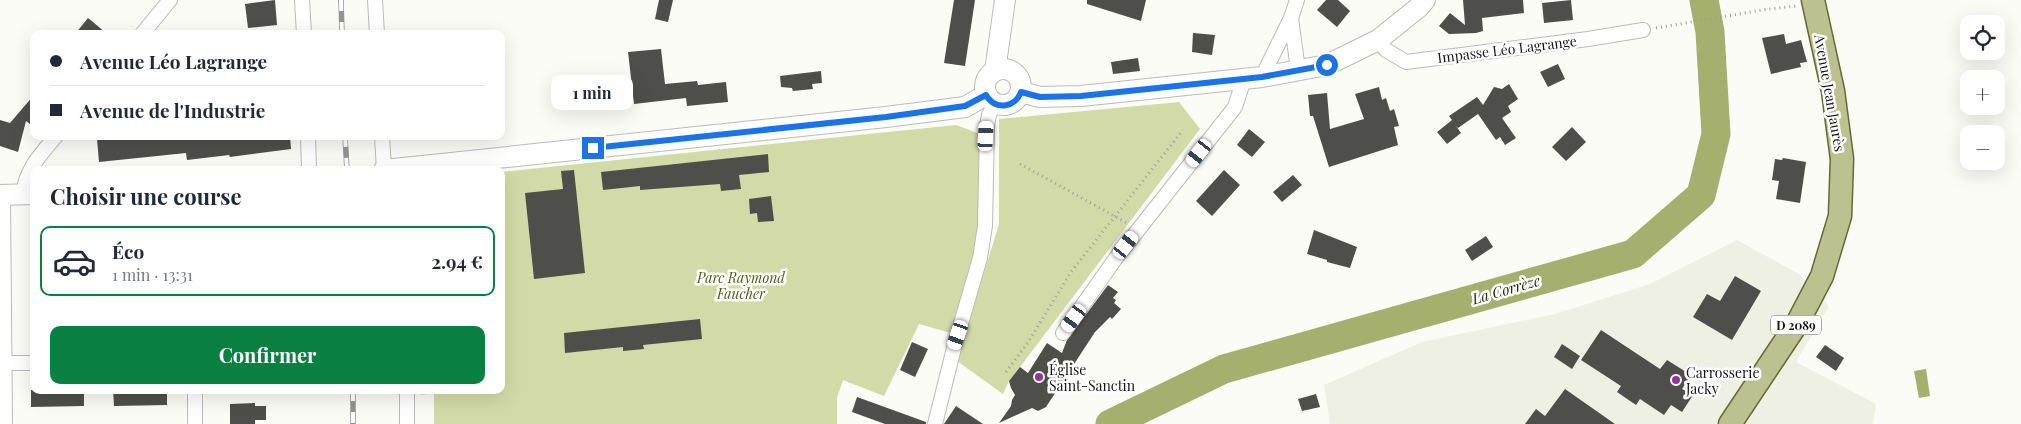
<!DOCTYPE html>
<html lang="fr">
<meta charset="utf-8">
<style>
:root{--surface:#fff;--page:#f2f2f3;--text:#1f2937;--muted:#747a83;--line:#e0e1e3;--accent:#0b8043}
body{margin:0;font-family:"Playfair Display",serif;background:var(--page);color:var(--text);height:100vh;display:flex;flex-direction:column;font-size:19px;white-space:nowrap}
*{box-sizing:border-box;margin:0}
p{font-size:16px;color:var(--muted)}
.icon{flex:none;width:28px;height:28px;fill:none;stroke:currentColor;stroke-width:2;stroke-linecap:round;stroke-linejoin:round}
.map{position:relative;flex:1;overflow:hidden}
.panel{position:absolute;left:30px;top:166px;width:475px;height:228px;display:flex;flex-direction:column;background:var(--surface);border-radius:10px;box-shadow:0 5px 20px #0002}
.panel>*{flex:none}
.hud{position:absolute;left:30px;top:30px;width:475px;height:110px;border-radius:10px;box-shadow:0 5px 20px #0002;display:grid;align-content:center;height:110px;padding:0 20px;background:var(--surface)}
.tools{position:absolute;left:1960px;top:15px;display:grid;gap:10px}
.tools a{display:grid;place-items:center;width:45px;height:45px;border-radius:10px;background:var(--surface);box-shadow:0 5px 20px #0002;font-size:25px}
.end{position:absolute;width:22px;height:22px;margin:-11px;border:6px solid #1a73e8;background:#fff;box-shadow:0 0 0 2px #fff}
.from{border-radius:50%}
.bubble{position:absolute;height:35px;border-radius:10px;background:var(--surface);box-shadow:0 5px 20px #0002;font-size:16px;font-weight:700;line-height:35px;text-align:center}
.car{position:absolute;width:15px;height:30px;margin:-15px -8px;border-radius:6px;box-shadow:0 0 4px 1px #0007;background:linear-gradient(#fff 24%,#345 0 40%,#fff 0 76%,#345 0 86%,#fff 0)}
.hud b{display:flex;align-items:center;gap:18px;height:48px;font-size:19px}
.hud b+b{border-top:1px solid var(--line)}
.hud i{width:12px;height:12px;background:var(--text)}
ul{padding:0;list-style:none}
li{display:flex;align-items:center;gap:15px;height:70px;margin:0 10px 8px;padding:0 10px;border:2px solid transparent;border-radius:10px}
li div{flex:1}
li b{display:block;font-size:19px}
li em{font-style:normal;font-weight:700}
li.selected{border-color:var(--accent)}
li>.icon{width:45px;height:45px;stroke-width:1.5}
h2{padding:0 20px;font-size:22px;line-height:60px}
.action{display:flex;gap:10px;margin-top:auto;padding:10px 20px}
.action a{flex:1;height:58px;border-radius:10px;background:var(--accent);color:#fff;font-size:20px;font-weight:700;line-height:58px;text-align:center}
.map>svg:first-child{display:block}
</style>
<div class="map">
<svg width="2021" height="424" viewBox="0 0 2021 424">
<rect width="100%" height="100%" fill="#fbfcf6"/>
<!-- built -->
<polygon fill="#eef0e4" points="1737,240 1799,274 1829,306 1796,362 1876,404 1873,424 1330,424 1324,385 1422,342 1555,314 1650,284"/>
<!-- green -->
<g fill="#d2dba7">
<polygon points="1179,102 1200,129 1020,367 1009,381 1003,394 957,361 999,224 999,119"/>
<polygon points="956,125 986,136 985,226 958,335 919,324 884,396 843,380 837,398 837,424 434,424 434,393 421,395 420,390 501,390 501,172"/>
</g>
<!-- water -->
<polygon fill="#a5af6e" points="1926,369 1930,396 1919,398 1914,371"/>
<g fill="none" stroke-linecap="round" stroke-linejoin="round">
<!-- river -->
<polyline stroke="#a5af6e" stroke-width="29" points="1110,424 1224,369 1633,254 1701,195 1716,134 1710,32 1704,0"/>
</g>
<!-- building -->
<g fill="#4e4f4b">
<polygon points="275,0 277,25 248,28 245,4"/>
<polygon points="659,0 673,0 668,22 655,19"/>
<polygon points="954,0 975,0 965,66 944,63"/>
<polygon points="1087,0 1146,0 1141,21 1087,4"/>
<polygon points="1326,0 1338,0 1350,11 1337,27 1317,10"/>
<polygon points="1463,0 1523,0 1524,13 1482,18 1483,31 1476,33 1449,34 1439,26 1450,13 1465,25"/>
<polygon points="1571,0 1573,20 1544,23 1542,3"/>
<polygon points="88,18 93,22 107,34 75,34"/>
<polygon points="1193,33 1215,35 1212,55 1192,52"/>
<polygon points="1784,34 1786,44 1801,40 1807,62 1800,63 1801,67 1771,74 1762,38"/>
<polygon points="661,49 665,84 697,81 698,85 726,82 728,102 687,106 686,98 634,104 628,52"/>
<polygon points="1138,58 1140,71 1113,74 1111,62"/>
<polygon points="1558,64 1565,79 1548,87 1540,72"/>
<polygon points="821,71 822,83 812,84 813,89 793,91 792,88 781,87 780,76"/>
<polygon points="1509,84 1518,99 1508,106 1511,112 1502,118 1516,138 1505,145 1500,137 1496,140 1478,114 1458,128 1456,126 1461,133 1447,144 1437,132 1452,120 1449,116 1477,97 1483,105 1494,87 1502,89"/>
<polygon points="1379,87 1382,100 1386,98 1390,111 1394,109 1399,126 1394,127 1398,145 1329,167 1313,116 1310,116 1308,95 1327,93 1330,129 1364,119 1355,94"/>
<polygon points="34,95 34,127 26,121 18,152 0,146 0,120 10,123"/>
<polygon points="1572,127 1586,142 1566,161 1552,147"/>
<polygon points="1249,129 1265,142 1252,157 1237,145"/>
<polygon points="125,136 164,136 164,140 199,136 206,136 207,139 234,136 290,136 291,149 230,157 229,155 187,160 186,153 99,162 97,139"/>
<polygon points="768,154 769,172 739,175 741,189 721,191 720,184 640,190 640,186 603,190 601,172"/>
<polygon points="1783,158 1806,162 1800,203 1776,199 1779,181 1772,180 1775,159 1782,160"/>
<polygon points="574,170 585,273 534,279 525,193 563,189 561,171"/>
<polygon points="1224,170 1240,185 1212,216 1196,201"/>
<polygon points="1293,175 1302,185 1282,202 1273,192"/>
<polygon points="771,196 774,221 758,222 757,213 750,214 749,199"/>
<polygon points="1314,230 1357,247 1350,268 1327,262 1327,260 1307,254"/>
<polygon points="1486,236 1493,247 1472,261 1465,250"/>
<polygon points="1735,276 1761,291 1732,340 1693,317 1707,294 1720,301"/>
<polygon points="1108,285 1118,292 1113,298 1116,300 1114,303 1121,309 1112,319 1110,317 1095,332 1046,407 1038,411 1032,408 999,423 1011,406 1012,400 1015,395 1011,388 1009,381 1020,367 1028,373 1047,343 1062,353 1067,340"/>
<polygon points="700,319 702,339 643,345 644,349 623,351 623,347 565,353 564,333"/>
<polygon points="1601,330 1660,369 1667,360 1691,375 1682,389 1693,395 1682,412 1671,405 1664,415 1640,399 1636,405 1617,392 1621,386 1581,360"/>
<polygon points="912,342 928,349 915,377 900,370"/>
<polygon points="1562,344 1580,356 1572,369 1554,357"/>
<polygon points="1825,345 1844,358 1836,371 1816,357"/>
<polygon points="1565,389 1615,424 1525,424 1536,409 1545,416"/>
<polygon points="31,390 84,390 84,406 31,407"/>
<polygon points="113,390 167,390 167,405 114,406"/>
<polygon points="1316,394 1320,407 1302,411 1298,399"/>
<polygon points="857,397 926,422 926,424 885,424 852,412"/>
<polygon points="255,403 255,406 266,406 266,420 255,420 255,424 230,424 230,404"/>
<polygon points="956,406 983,424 944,424"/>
</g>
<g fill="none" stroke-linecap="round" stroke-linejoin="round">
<defs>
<g id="street">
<polyline points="302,0 304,34"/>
<polyline points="375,0 377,34"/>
<polyline points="1291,18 1297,0"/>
<polyline points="142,34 170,0"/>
<polyline points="1378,40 1386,50 1406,62 1588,39 1643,30"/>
<polyline points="1262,77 1291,18 1298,70"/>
<polyline points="308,136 309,170"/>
<polyline points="382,136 384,170"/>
<polyline points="3,195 5,424"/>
<path d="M 23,195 C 25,170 41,154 56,136"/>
<polyline points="1063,333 1116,258 1235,107 1244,79"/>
<polyline points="5,363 34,363"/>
<polyline points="407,390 407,424"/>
<polyline points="195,424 195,390"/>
<polyline points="935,424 955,344 980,258 985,226 987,126 989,115 995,104"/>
</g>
<g id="secondary">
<circle cx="1003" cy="87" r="18"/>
<polyline points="995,71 1005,0"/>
<polyline points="1021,92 1040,97 1081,96 1262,77 1327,65 1378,40 1418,8 1425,0"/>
<polyline points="384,170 886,117 965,107 986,95"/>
<polyline points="0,195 34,194"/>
</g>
<polyline id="primary" points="1730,424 1798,322 1822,276 1840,216 1842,159 1833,91 1813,0"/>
</defs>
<!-- street casing -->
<use href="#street" stroke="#bbbcb7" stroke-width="16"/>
<!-- secondary casing -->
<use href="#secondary" stroke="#bbbcb7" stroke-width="22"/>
<!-- primary casing -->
<use href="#primary" stroke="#646b33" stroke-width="25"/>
<!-- path -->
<g stroke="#9d9e9a" stroke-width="3" stroke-dasharray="1 4" stroke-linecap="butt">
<polyline points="1656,28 1762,10 1796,6"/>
<polyline points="1020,164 1127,223"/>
<polyline points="1006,372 1027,344 1071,272 1183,130"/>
</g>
<!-- street -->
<use href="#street" stroke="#fff" stroke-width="14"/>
<!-- secondary -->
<use href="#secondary" stroke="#fff" stroke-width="20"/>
<!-- primary -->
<use href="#primary" stroke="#bcc28f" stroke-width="22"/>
<defs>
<g id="rail">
<polyline points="341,0 342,34"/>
<polyline points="345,136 347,170"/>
<polyline points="353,390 353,424"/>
</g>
</defs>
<!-- rail casing -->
<use href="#rail" stroke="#939390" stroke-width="5.5"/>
<!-- rail -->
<use href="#rail" stroke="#fff" stroke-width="4" stroke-dasharray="11" stroke-linecap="butt"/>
</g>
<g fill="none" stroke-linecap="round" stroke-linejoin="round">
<!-- route -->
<path stroke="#1a73e8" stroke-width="6" d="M 593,148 L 886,117 L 965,106 L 986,95 C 995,111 1015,108 1021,92 L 1040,97 L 1081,96 L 1262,77 L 1327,65"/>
</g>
<!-- markers -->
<g fill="#943299" stroke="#fff" stroke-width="2">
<circle cx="1039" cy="377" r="5"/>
<circle cx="1676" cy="380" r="5"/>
</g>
<g text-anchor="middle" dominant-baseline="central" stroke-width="5" stroke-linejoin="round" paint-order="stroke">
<!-- shield labels -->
<rect fill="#fff" stroke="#5a5a5a" stroke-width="1" x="1771" y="315.5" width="50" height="19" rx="4"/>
<g font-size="12" font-weight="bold" fill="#141413">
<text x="1796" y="325">D 2089</text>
</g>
<!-- street labels -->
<g font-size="14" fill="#141413" stroke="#fff">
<text transform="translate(1507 49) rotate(-7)">Impasse Léo Lagrange</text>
<text transform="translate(1830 93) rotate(80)">Avenue Jean Jaurès</text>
</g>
<!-- park labels -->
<g font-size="14" font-style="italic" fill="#545c13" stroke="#fff">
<text x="741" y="277">Parc Raymond<tspan x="741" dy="16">Faucher</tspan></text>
</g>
<!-- poi labels -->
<g font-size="14" fill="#141413" stroke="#fff" text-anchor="start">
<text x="1049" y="369">Église<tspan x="1049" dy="16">Saint-Sanctin</tspan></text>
<text x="1686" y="372">Carrosserie<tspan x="1686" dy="16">Jacky</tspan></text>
</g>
<!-- water labels -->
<g font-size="15" font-style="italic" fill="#292d10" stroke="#fff">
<text transform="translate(1506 289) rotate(-16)">La Corrèze</text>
</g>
</g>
</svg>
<div class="tools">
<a><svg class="icon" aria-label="locate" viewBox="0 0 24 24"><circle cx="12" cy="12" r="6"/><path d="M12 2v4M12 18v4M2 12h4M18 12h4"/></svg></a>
<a>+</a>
<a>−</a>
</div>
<i class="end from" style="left:1327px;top:65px"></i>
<i class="end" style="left:593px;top:148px"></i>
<div class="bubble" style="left:551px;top:75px;width:82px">1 min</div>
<i class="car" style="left:986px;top:136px;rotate:3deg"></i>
<i class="car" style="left:1199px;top:153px;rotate:218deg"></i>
<i class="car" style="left:1126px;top:245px;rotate:38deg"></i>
<i class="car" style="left:1074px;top:318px;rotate:216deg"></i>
<i class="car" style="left:958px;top:335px;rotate:199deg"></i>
<div class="hud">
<b><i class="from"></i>Avenue Léo Lagrange</b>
<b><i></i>Avenue de l'Industrie</b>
</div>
<section class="panel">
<h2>Choisir une course</h2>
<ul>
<li class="selected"><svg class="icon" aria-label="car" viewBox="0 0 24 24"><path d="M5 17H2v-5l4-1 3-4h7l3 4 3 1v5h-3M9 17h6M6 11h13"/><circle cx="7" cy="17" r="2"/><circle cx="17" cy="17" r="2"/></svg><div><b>Éco</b><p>1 min · 13:31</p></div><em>2.94 €</em></li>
</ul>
<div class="action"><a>Confirmer</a></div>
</section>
</div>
